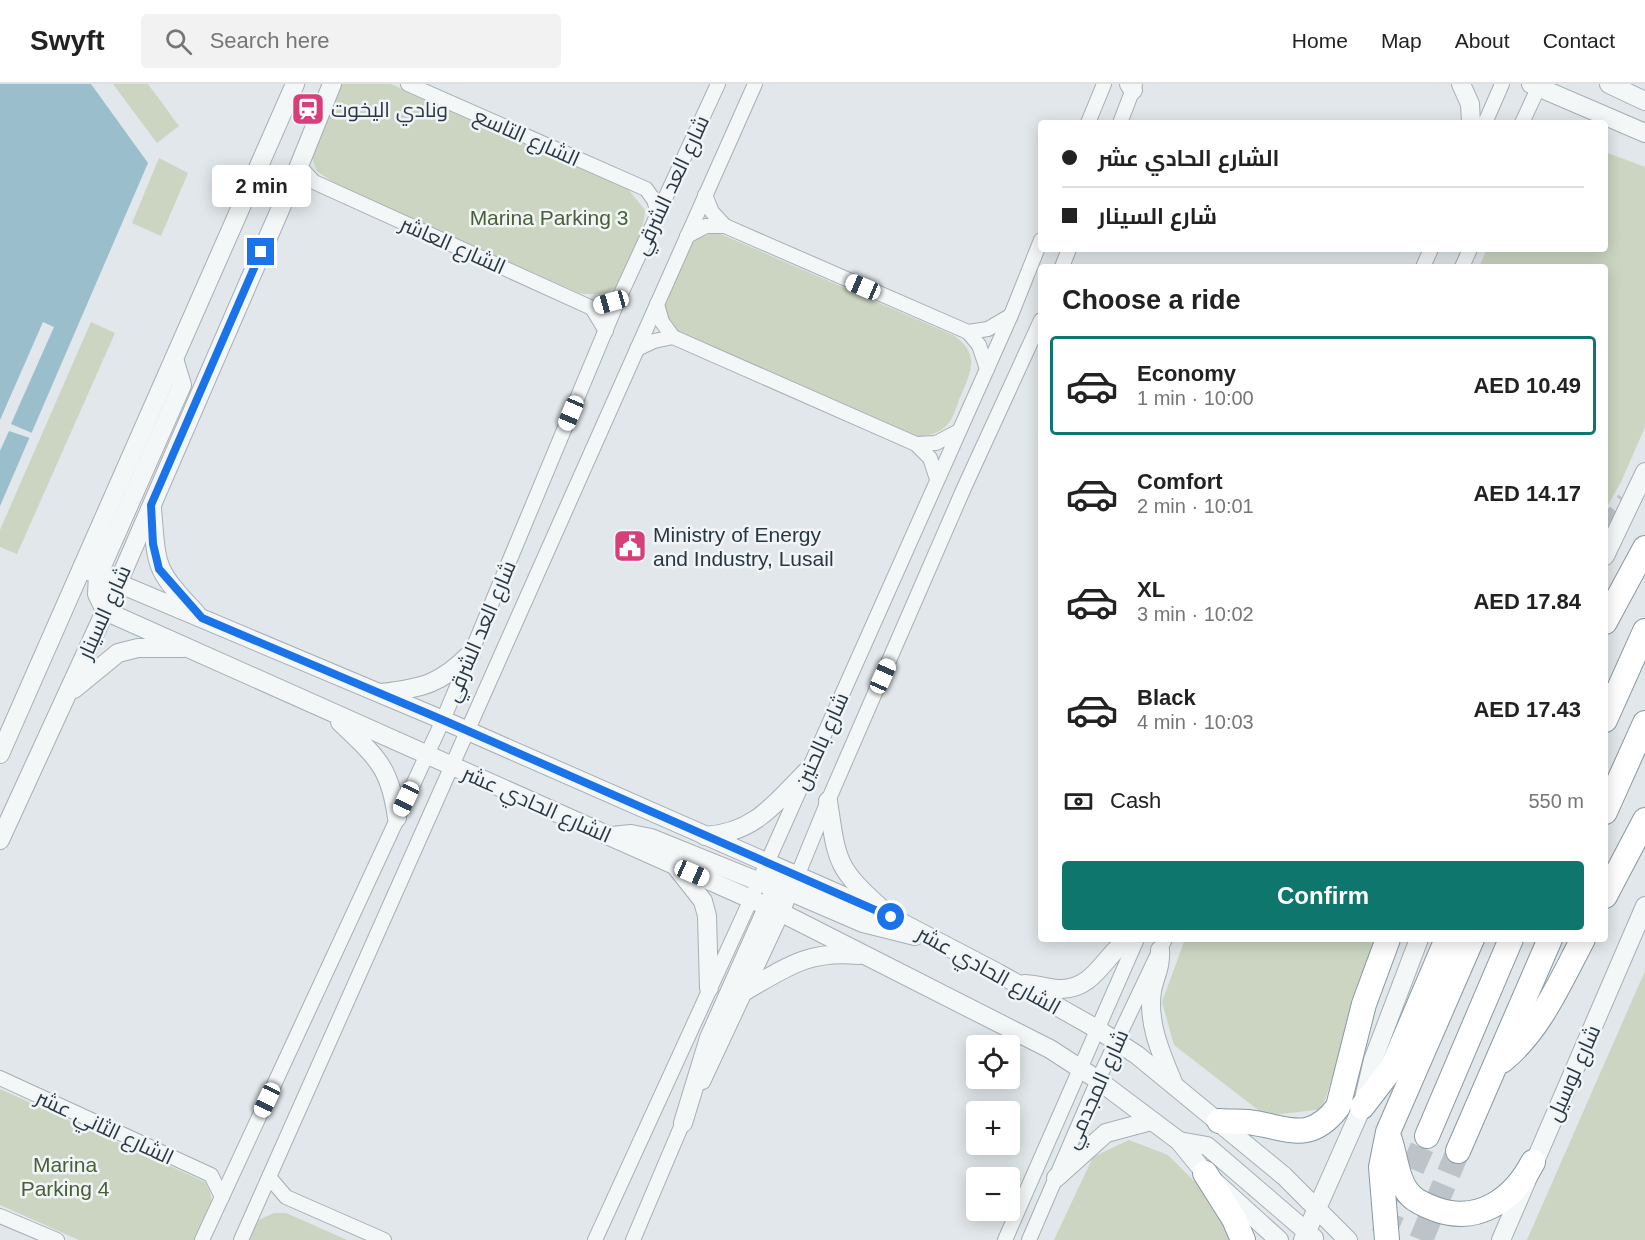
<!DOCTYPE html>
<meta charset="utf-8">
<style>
:root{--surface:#fff;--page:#f2f2f2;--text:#222;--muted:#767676;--line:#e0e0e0;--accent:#0f766e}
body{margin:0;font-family:Helvetica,Cairo,sans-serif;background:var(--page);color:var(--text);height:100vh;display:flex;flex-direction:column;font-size:22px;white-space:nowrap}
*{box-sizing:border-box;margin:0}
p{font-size:20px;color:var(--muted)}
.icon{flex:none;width:33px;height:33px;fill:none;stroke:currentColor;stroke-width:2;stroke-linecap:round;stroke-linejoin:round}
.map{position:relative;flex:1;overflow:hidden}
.panel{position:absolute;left:1038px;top:180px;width:570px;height:678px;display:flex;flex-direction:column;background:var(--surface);border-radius:6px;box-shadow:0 3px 15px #0003}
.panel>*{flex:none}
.banner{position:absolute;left:1038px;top:36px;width:570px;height:132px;border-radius:6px;box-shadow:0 3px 15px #0003;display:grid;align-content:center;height:132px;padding:0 24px;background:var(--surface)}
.tools{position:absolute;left:966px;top:951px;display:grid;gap:12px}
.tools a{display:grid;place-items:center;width:54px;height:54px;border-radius:6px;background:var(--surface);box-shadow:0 3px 15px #0003;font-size:30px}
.end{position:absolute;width:27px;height:27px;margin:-14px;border:8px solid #1a73e8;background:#fff;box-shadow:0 0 0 3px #fff}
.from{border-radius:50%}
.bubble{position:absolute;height:42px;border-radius:6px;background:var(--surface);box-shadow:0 3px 15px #0003;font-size:20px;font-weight:700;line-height:42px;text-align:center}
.car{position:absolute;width:18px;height:36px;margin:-18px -9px;border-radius:8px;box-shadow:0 0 4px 2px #0007;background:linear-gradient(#fff 24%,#345 0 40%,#fff 0 76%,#345 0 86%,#fff 0)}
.banner b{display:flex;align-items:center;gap:21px;height:57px;font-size:22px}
.banner b+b{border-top:2px solid var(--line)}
.banner i{width:15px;height:15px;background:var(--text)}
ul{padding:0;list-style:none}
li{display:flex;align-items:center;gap:18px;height:99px;margin:0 12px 9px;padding:0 12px;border:3px solid transparent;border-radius:6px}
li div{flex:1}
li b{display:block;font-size:22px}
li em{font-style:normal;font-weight:700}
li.selected{border-color:var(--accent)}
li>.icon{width:54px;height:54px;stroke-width:1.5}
h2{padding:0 24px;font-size:27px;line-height:72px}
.pay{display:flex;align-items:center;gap:15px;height:66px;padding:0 24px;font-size:22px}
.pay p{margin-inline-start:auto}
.button{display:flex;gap:12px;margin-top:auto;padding:12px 24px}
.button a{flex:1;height:69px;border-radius:6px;background:var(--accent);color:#fff;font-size:24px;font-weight:700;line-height:69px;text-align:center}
header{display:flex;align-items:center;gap:36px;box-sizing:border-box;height:84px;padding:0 30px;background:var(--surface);border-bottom:2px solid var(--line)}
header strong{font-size:28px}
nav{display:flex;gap:33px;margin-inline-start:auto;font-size:21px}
.search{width:420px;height:54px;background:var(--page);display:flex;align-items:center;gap:15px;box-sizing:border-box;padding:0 21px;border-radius:6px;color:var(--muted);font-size:22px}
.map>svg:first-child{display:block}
</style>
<header>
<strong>Swyft</strong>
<div class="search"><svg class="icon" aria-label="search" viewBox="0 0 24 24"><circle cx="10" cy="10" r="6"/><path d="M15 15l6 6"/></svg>Search here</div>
<nav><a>Home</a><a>Map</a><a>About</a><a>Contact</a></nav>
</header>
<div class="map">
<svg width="1645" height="1156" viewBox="0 0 1645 1156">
<rect width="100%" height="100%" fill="#e1e7ea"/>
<!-- green -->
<g fill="#cbd5c1">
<polygon points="113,0 148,0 179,42 157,59"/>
<path d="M 341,0 L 391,0 L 627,104 L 645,126 C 644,146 629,188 615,203 C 606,212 591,211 579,209 L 340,103 L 317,87 L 309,66 Z"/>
<polygon points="1605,68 1645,83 1645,343 1621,398 1605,426 1605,183 1479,183 1487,165 1605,165"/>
<polygon points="159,74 188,89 161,152 132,139"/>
<path d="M 716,148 L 953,251 C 982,270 970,290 959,316 C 956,324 953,335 947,341 C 938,350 929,351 917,353 L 679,249 L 668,238 L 662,223 L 688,160 L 696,154 Z"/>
<polygon points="91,238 115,249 17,470 0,463 0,446"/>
<polygon points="1185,855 1377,855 1322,1025 1266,1032 1174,961 1162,918"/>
<polygon points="1645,887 1645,1156 1527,1156"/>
<path d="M 0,1005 L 205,1098 C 219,1122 209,1133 199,1156 L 79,1156 L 0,1121 Z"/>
<polygon points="1129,1056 1168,1071 1203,1106 1236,1156 1054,1156 1093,1073"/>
<polygon points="274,1129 286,1129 347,1156 245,1156 254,1138"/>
</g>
<!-- water -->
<polygon fill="#9abecc" points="0,0 91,0 148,79 0,422"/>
<!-- pier -->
<polygon fill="#e1e7ea" points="43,238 54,243 11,340 32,349 30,354 9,347 0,367 0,336"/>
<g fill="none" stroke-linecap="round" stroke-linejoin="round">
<!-- trunk-tunnel -->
<g stroke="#bcc4c9" stroke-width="24" stroke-dasharray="24 12" stroke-linecap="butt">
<polyline points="1605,449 1628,418"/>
<polyline points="1383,1151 1427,1052"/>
<polyline points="1421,1156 1458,1067"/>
</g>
<defs>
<g id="minor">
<polyline points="408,0 646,105 654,116 658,129"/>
<polyline points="1088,39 1104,0"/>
<polyline points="1120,39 1135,0"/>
<polyline points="1485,39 1502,0"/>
<polyline points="1522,39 1540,0"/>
<polyline points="299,82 314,98 592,224 606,247"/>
<polyline points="705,111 712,128 725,142 968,248 979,261 987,285"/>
<polyline points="687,152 706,142 725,142"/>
<polyline points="1062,183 1069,165"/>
<polyline points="1423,183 1431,165"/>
<polyline points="1462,183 1470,165"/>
<polyline points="657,220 662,238 673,253 916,360 930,374 937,395"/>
<polyline points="968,248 988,245 1010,232"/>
<polyline points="637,265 654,257 673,253"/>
<polyline points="916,360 936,359 959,347"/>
<polyline points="0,994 211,1091 222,1113"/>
<polyline points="703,998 782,829 828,717 964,404 1041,236"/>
<polyline points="269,1093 286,1113 384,1156"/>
<polyline points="0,1132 57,1156"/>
<polyline points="202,1156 443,636 619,214 718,0"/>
<polyline points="241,1156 755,0"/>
<polyline points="595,1156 751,815 1011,231 1041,156"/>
<polyline points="633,1156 686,1031"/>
<polyline points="1005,1156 1137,855"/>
<polyline points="1029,1156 1098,996 1165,855"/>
</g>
<g id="tertiary">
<polyline points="1129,0 1133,6"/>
<polyline points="1461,0 1470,20 1471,39"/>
<polyline points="1531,0 1645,49"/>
<polyline points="1609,0 1645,17"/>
<path d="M 152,424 C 157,485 154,484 196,529"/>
<polyline points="1605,472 1645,388"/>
<polyline points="82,484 443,636 891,833 998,889 1097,945 1137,971 1284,1092 1348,1156"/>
<polyline points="105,527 782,829 1050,965 1098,996 1179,1057 1205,1089 1279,1156"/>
<polyline points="105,527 97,510 98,491 182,301 174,275"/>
<polyline points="74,605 118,569 138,564 183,564"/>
<path d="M 381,609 C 423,604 441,600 471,569"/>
<path d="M 340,638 C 376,673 390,682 397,734"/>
<polyline points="0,670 295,0"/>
<path d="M 828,717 C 837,776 835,783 881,824"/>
<polyline points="612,752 631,750 651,754 767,801 784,803"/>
<path d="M 705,752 C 755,749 774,720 808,686"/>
<polyline points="0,756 118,499 299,82 332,0"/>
<polyline points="677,784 703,817 707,832 709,904"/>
<polyline points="771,806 791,808 863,839 915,852"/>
<path d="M 1160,866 C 1161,884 1155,891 1152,907 C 1147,940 1162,971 1174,1001"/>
<path d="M 1024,900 C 1036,900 1049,905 1061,905 C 1094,905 1105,871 1128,855"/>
<path d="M 747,906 C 788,882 810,866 859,871"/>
<polyline points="683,1039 709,954 775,806 773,791 766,780"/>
<polyline points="1179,1057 1207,1062 1314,1154"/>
<polyline points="1056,1094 1106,1049 1151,1037"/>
<polyline points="1303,1156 1362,1023 1373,976 1419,855"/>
<polyline points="1501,1156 1645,822"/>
</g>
<g id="trunk">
<polyline points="1605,538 1645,464"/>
<polyline points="1605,636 1645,547"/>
<polyline points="1605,728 1645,639"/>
<polyline points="1605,812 1645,736"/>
<path d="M 1502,977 C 1540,946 1560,898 1583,855"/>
<polyline points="1362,1023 1392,984 1447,855"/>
<path d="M 1219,1037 C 1228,1038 1238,1037 1248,1038 C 1287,1043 1309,1061 1338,1023 L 1364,920 L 1388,855"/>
<polyline points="1427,1052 1511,855"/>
<path d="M 1390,1056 C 1396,1074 1397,1098 1411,1112 C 1417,1118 1427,1122 1435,1125 C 1478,1141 1514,1115 1533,1078"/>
<polyline points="1458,1067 1550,855"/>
<polyline points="1205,1089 1234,1135 1243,1156"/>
<polyline points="1387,1156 1381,1083 1388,1048 1472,855"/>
</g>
</defs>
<!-- minor casing -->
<use href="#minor" stroke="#a6afb5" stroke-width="16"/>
<!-- tertiary casing -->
<use href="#tertiary" stroke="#a6afb5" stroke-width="20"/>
<!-- trunk casing -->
<use href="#trunk" stroke="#8798a2" stroke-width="26"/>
<!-- minor -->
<use href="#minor" stroke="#f4f7f8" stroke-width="14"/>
<!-- tertiary -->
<use href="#tertiary" stroke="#f4f7f8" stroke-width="18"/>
<!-- trunk -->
<use href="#trunk" stroke="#fff" stroke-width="24"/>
</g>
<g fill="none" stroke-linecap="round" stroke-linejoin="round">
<!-- route -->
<polyline stroke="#1a73e8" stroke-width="8" points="261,168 151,421 153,460 159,485 202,534 443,636 891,833"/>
</g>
<!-- icons -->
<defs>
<symbol id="station-square" viewBox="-11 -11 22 22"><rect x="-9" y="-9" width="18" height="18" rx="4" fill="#d63f79" stroke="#f1f5f8"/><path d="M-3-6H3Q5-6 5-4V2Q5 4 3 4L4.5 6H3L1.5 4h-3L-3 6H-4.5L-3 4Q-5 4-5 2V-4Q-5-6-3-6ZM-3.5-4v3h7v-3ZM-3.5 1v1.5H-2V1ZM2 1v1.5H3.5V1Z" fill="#fff"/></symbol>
<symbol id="civic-square" viewBox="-11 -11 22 22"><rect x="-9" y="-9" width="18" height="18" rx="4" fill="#d63f79" stroke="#f1f5f8"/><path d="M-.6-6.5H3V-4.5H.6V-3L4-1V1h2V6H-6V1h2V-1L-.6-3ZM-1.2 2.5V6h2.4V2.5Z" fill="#fff"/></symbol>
</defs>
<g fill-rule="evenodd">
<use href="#station-square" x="289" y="6" width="38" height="38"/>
<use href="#civic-square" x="611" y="443" width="38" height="38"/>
</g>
<g text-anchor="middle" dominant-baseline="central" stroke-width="5" stroke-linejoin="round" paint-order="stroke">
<!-- poi labels -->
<g font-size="21" fill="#283843" stroke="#f1f5f8" text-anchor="start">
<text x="331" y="25">ونادي اليخوت</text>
<text x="653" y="450">Ministry of Energy<tspan x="653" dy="24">and Industry, Lusail</tspan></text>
</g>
<!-- street labels -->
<g font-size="21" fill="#283843" stroke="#f1f5f8">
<text transform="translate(527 53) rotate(24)">الشارع التاسع</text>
<text transform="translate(671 101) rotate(-65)">شارع العد الشرقي</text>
<text transform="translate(453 161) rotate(24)">الشارع العاشر</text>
<text transform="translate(104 528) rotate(-66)">شارع السينار</text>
<text transform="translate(480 547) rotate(-67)">شارع العد الشرقي</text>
<text transform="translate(821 657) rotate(-66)">شارع بالحنين</text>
<text transform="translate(537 720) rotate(24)">الشارع الحادي عشر</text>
<text transform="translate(989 886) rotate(29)">الشارع الحادي عشر</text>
<text transform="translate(1573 989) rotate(-66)">شارع لوسيل</text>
<text transform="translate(1096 1005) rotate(-66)">شارع المجدمي</text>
<text transform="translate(105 1043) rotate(25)">الشارع الثاني عشر</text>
</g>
<!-- park labels -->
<g font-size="21" fill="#476034" stroke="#f1f5f8">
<text x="549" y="133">Marina Parking 3</text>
<text x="65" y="1080">Marina<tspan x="65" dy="24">Parking 4</tspan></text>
</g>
</g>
</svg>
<div class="tools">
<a><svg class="icon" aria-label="locate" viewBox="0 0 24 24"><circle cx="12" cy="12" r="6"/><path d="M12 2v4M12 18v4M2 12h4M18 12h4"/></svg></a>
<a>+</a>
<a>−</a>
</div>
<i class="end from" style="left:891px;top:833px"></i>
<i class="end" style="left:261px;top:168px"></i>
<div class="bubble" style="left:212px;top:81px;width:99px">2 min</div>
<i class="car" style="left:863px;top:203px;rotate:293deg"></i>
<i class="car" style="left:611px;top:218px;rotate:254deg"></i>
<i class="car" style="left:571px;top:329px;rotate:203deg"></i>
<i class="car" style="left:883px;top:592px;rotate:24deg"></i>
<i class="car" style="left:406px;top:715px;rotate:205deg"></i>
<i class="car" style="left:692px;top:789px;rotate:114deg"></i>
<i class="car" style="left:267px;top:1016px;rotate:205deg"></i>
<div class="banner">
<b><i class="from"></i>الشارع الحادي عشر</b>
<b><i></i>شارع السينار</b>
</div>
<section class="panel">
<h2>Choose a ride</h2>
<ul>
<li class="selected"><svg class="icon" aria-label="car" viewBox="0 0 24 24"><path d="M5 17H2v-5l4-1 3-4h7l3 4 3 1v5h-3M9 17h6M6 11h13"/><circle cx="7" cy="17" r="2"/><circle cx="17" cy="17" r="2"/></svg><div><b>Economy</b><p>1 min · 10:00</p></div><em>AED 10.49</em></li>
<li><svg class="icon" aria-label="car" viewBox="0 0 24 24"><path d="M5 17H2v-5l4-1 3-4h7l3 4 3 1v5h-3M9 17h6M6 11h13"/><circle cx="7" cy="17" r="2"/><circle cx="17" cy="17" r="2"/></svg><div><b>Comfort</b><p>2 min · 10:01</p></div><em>AED 14.17</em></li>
<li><svg class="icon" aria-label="car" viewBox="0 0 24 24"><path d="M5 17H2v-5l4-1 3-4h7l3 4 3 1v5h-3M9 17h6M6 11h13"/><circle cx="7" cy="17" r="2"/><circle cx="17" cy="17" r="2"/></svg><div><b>XL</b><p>3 min · 10:02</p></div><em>AED 17.84</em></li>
<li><svg class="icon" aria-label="car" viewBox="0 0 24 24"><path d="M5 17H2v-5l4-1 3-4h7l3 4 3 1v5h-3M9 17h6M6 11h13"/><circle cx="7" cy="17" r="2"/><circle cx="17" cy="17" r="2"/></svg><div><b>Black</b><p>4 min · 10:03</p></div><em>AED 17.43</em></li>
</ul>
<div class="pay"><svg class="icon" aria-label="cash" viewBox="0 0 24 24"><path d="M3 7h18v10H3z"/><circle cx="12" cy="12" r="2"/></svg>Cash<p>550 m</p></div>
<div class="button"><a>Confirm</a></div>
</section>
</div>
